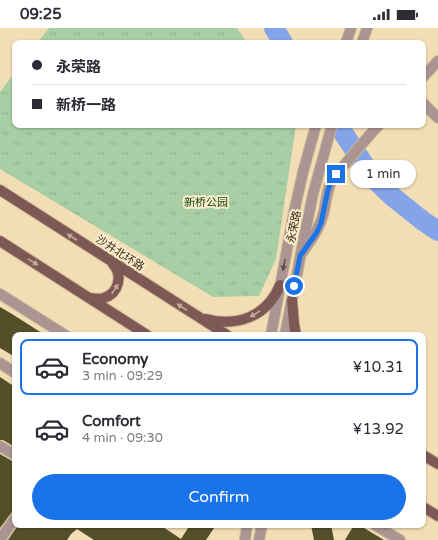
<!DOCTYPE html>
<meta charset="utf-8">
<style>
:root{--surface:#fff;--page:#f7f7f7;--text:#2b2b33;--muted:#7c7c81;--line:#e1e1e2;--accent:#1a73e8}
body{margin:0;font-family:"Varela Round","Noto Sans SC",sans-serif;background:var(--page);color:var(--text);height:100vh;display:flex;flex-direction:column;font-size:15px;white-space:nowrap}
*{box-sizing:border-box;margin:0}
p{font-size:13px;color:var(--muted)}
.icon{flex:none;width:22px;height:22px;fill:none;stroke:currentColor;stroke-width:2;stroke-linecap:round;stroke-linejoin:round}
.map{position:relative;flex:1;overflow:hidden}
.sheet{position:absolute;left:12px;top:304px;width:414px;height:196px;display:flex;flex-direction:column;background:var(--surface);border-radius:8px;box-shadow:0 1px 3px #0004}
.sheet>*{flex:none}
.hud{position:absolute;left:12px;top:12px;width:414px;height:88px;border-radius:8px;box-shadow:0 1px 3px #0004;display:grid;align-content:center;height:88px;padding:0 20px;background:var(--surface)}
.end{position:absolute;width:18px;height:18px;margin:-9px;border:5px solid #1a73e8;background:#fff;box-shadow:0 0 0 2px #fff}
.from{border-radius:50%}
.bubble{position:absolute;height:28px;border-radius:14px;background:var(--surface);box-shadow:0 1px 3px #0004;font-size:13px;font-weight:600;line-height:28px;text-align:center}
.hud b{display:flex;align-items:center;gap:14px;height:38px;font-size:15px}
.hud b+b{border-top:1px solid var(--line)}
.hud i{width:10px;height:10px;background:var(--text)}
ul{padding:7px 0 0;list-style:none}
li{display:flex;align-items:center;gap:12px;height:56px;margin:0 8px 6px;padding:0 12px;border:2px solid transparent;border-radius:8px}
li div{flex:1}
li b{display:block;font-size:15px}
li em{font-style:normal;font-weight:600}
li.on{border-color:var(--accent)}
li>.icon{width:36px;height:36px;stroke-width:1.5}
.cta{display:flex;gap:8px;margin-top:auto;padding:8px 20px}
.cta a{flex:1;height:46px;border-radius:24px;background:var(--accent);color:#fff;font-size:16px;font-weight:600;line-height:46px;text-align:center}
.status{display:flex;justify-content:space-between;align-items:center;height:28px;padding:0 20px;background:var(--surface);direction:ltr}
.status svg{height:11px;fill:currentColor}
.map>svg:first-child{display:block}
</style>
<div class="status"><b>09:25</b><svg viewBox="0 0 49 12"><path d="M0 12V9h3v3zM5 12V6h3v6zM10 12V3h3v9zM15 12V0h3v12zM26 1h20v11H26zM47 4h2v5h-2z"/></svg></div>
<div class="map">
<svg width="438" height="512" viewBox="0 0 438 512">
<defs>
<pattern id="grass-tufts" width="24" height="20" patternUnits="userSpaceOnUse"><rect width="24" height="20" fill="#a8cea6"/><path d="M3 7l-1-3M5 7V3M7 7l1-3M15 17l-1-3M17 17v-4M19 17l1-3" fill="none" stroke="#91b18e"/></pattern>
</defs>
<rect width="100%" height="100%" fill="#f2ddb4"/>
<!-- grass -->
<g fill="url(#grass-tufts)">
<polygon points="49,0 237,0 247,15 37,15"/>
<polygon points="15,44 15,97 296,97 276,231 259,268 213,269 0,141 0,64"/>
</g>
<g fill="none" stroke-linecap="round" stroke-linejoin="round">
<!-- river -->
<g stroke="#83a4e8" stroke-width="20">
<polyline points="274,0 283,15"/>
<polyline points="338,97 373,150 393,169 423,193 438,203"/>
</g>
</g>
<!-- building -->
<g fill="#534f28">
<polygon points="0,279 12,286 45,307 15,307 15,329 0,320"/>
<polygon points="0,349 15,359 15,419 3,412 0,412"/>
<polygon points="0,426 12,433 15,433 15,480 0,500"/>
<polygon points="18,497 160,497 181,511 190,497 216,497 206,512 94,512 77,501 71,506 67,512 8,512"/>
<polygon points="311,497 331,497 334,512 314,512"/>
<polygon points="354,497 359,497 384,512 345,512"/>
</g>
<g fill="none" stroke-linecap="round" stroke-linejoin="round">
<defs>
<g id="minor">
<polyline points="346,15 351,0"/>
<polyline points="362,15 367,0"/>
<polyline points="423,49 438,33"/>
<polyline points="423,75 438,90"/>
<path d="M 302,225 C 310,213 319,202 323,187 C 326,177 326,165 331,154 C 335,147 341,141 346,135 C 357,122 367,109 379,97"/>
<polyline points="0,266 65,307"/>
<polyline points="271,307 294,184 303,144 316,97"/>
<polyline points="285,307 304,210 313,166 332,97"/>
<polyline points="0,335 15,345"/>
<polyline points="0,418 15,427"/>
<polyline points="375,497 400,512"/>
<polyline points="0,512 15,490"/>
<polyline points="245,512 247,497"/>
<polyline points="259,512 262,497"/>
</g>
<g id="major">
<polyline points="0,162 227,307"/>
<polyline points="0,213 147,307"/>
<path d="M 91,270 C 95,271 100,271 104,270 C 119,265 123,247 113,236"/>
<polyline points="292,272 294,296 296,307"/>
<path d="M 206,291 C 237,299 267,289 280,257"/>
<polyline points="423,427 438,436"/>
<polyline points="423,479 438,488"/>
</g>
</defs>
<!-- minor casing -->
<use href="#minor" stroke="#cbb995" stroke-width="12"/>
<!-- major casing -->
<use href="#major" stroke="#cbb995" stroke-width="12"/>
<!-- minor -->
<use href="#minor" stroke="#ab9593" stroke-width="10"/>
<!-- major -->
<use href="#major" stroke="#7d5855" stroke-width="10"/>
</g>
<!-- one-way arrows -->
<defs><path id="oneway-solid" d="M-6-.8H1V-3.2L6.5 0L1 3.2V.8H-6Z"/></defs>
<g fill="#c3a995">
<use href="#oneway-solid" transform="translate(72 209) rotate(-147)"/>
<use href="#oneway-solid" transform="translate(33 234) rotate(32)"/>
<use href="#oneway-solid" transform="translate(115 261) rotate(-57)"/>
<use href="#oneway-solid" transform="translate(182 279) rotate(-147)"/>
<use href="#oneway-solid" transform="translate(255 286) rotate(149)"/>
</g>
<use fill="#5c4f44" href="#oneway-solid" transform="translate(284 237) rotate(101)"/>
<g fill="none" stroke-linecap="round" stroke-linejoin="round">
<!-- route -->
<polyline stroke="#1a73e8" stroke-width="5" points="294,258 300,228 317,204 321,195 328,162 331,154 336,146"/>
</g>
<g text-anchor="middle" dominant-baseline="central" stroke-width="4" stroke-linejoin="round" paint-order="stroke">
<!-- park labels -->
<g font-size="11" fill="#0e4d12" stroke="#fcebca">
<text x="206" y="174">新桥公园</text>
</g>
<!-- street labels -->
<g font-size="11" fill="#312919" stroke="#fcebca">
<text transform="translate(294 199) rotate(-78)">永荣路</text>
<text transform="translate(120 225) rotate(33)">沙井北环路</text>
</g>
</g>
</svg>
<i class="end from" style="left:294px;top:258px"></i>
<i class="end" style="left:336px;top:146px"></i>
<div class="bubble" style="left:350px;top:132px;width:66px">1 min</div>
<div class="hud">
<b><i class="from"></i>永荣路</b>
<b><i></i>新桥一路</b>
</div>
<section class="sheet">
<ul>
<li class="on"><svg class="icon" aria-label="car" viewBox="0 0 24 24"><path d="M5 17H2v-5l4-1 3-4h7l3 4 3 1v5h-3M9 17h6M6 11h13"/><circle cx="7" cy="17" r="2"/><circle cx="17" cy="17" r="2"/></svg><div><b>Economy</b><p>3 min · 09:29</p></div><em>¥10.31</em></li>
<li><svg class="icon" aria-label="car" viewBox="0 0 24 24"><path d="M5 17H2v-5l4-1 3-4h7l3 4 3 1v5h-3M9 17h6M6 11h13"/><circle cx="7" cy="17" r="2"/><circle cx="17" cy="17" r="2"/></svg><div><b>Comfort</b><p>4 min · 09:30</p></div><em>¥13.92</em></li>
</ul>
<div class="cta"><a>Confirm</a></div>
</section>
</div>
